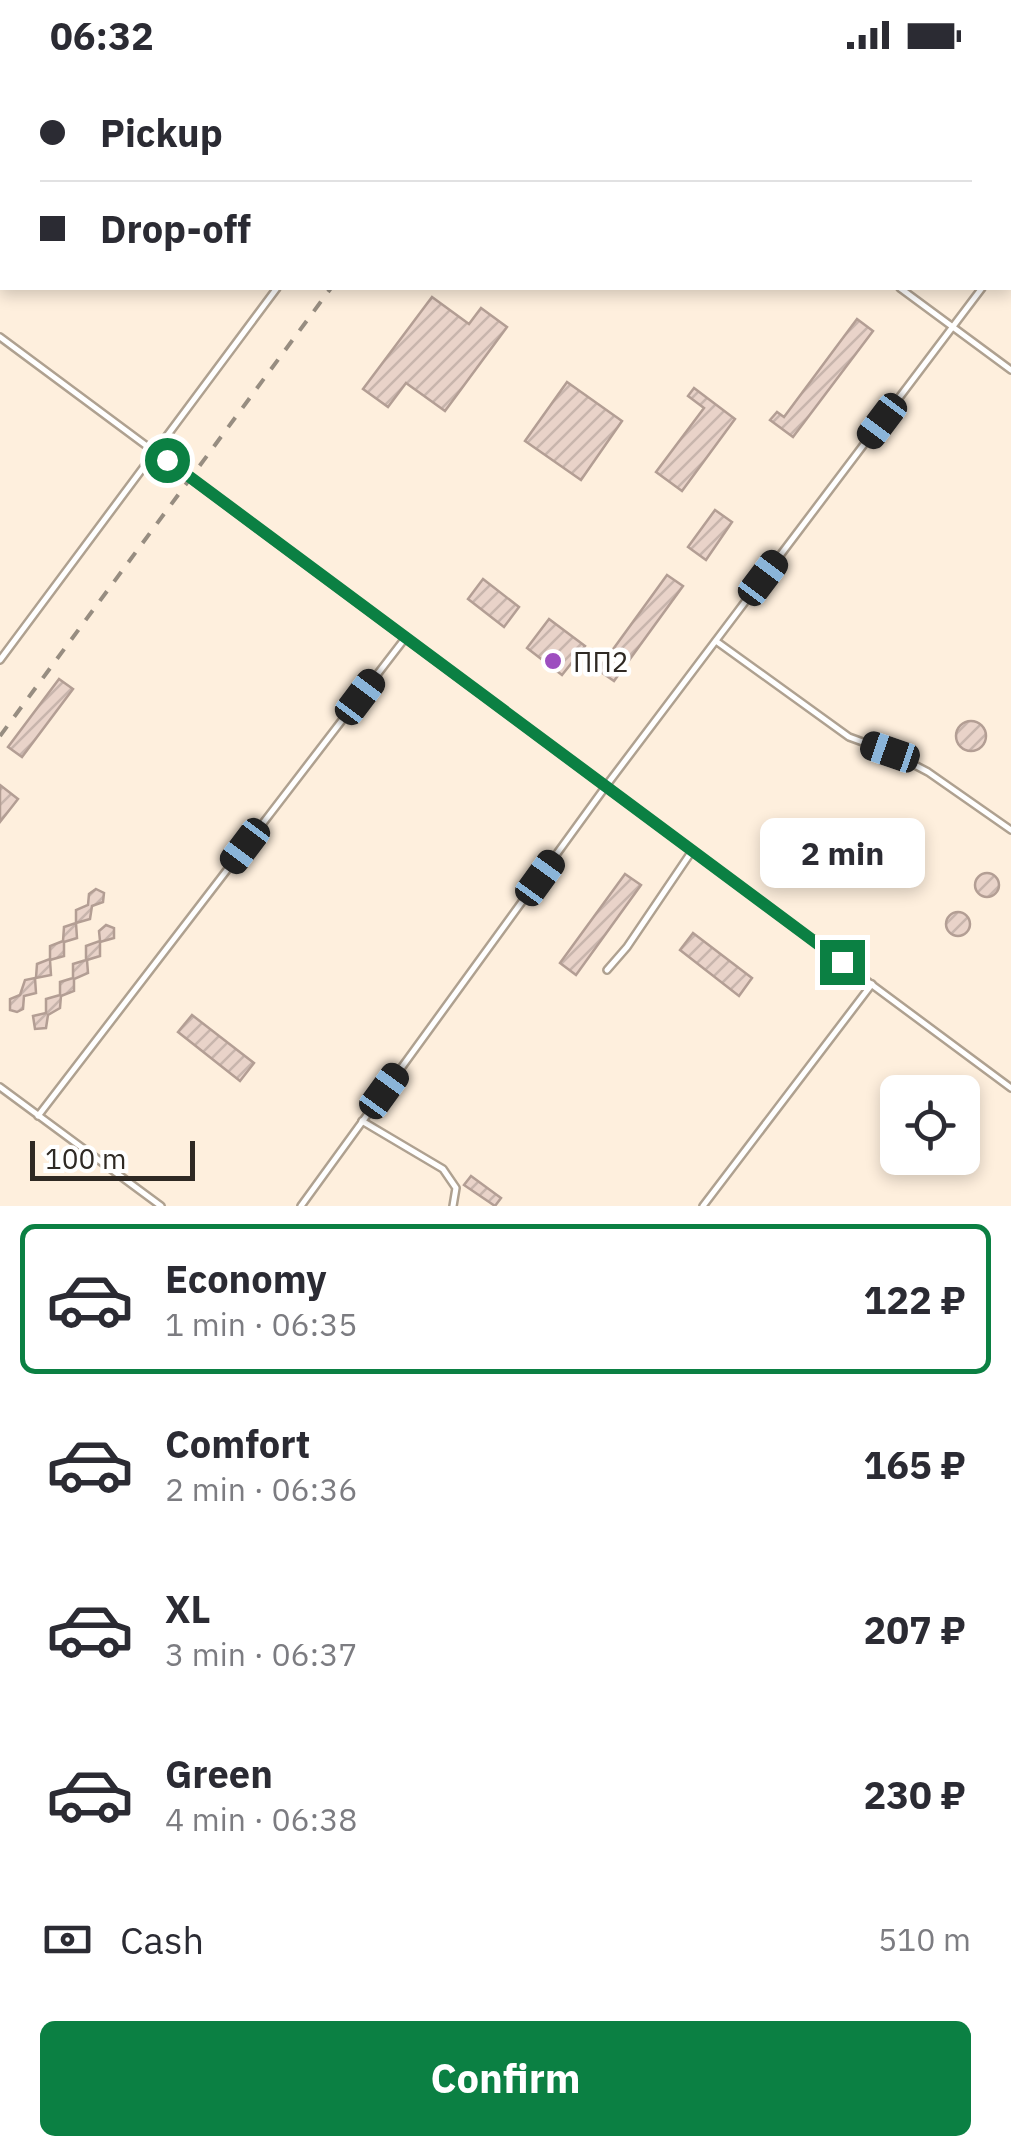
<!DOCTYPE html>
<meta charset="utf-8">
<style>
:root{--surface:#fff;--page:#f7f7f7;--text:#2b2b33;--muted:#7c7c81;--line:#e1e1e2;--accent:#0b8043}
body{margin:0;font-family:"IBM Plex Sans",sans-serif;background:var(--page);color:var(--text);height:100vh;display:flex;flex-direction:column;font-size:38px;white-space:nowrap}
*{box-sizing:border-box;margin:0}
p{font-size:32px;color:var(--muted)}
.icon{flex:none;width:55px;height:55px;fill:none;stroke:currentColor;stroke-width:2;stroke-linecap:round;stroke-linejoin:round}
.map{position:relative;height:1136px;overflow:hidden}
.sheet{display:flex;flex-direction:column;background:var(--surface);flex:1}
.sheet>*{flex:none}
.hud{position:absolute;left:0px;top:0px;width:1012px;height:220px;box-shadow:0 5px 15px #0003;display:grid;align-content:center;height:220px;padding:0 40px;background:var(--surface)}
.buttons{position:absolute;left:880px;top:1005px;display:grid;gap:20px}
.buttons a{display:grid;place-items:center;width:100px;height:100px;border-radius:15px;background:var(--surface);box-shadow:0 5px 15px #0003;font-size:50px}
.scale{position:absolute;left:30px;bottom:25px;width:165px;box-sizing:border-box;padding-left:10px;border:5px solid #2f2923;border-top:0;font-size:28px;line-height:35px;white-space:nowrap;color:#2f2923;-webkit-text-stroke:8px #fff;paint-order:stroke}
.end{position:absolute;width:45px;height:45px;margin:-22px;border:12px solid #0b8043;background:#fff;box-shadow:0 0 0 5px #fff}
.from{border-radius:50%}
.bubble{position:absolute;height:70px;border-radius:15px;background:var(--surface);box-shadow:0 5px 15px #0003;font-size:32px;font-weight:800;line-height:70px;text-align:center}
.car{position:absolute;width:30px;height:60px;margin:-30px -15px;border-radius:12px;box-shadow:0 0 8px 2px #0007;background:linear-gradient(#222 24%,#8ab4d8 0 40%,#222 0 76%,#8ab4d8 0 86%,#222 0)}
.hud b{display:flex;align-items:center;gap:35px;height:95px;font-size:38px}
.hud b+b{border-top:2px solid var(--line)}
.hud i{width:25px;height:25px;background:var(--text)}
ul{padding:18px 0 0;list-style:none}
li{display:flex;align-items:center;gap:30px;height:150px;margin:0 20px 15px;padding:0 20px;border:5px solid transparent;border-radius:15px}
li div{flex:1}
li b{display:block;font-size:38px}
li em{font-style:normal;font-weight:800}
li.selected{border-color:var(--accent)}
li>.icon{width:90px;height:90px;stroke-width:1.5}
.pay{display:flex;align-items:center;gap:25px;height:110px;padding:0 40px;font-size:38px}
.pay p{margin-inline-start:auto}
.cta{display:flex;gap:20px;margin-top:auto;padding:20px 40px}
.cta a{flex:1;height:115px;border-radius:15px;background:var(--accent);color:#fff;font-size:40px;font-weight:800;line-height:115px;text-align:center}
.status{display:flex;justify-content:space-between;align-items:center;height:70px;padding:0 50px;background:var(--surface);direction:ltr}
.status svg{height:28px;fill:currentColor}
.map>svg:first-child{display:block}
</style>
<div class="status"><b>06:32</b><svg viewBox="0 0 49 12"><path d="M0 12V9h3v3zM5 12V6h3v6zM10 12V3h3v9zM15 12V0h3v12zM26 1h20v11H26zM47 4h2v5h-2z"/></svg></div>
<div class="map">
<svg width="1011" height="1136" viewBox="0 0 1011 1136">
<defs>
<pattern id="building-hatch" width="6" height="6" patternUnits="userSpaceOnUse" patternTransform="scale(2.5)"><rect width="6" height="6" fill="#e9d3c9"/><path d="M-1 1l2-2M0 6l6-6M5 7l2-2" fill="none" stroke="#c8b5ac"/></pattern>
</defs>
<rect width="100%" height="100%" fill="#feefdd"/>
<!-- building -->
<g fill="url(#building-hatch)" stroke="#b39e94" stroke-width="2.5">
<polygon points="432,227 469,254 481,238 507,257 445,341 406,313 388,337 363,319"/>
<polygon points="857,249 873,261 793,367 770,350 777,342 784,347"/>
<polygon points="567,312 622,351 581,410 525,371"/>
<polygon points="694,318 735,349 682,421 656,402 704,338 688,326"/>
<polygon points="715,440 732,452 706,490 688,477"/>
<polygon points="667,505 683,516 614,611 598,600"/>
<polygon points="483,509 519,537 504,557 468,529"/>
<polygon points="549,549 585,576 562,605 527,578"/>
<polygon points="59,609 73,619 22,687 8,677"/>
<circle cx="971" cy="666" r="15"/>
<polygon points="0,715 18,729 0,752"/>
<circle cx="987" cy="815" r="12"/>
<polygon points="625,804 641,815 576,905 560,893"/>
<polygon points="96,819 104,823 103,832 92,836 90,849 76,853 77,868 64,872 64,886 50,890 51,905 36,908 37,894 50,889 50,876 63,871 64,857 76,853 76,840 88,835 89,824"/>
<circle cx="958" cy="854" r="12"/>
<polygon points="106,855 114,858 114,868 100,872 100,886 87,890 88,903 74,909 74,921 61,926 60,938 48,945 46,958 35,959 33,946 46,943 46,929 60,925 60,912 73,908 73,894 86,890 86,876 100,871 99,861"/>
<polygon points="693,863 752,908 739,926 680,880"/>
<polygon points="35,908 36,923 24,926 23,939 17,942 10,940 10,929 20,925 25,910"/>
<polygon points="192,945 254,993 240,1011 178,962"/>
<polygon points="471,1106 501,1128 495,1136 464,1115"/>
</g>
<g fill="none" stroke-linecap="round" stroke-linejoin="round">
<defs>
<g id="lane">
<polyline points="604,0 608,2"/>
<polyline points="436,2 437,0"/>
<polyline points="868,2 869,0"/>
<polyline points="1010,180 1011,179"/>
<polyline points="900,218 1011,300"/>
<polyline points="0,267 1011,1018"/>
<polyline points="716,571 849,667 890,682 928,702 1011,760"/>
<polyline points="0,590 277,218"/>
<polyline points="607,900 627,877 692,781"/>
<polyline points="0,1017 161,1136"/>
<polyline points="38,1046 406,567"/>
<polyline points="362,1051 443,1099 456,1118 453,1136"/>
<polyline points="301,1136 606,716 982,218"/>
<polyline points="703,1136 872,914"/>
</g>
</defs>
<!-- lane casing -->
<use href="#lane" stroke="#afa190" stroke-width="10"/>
<!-- lane -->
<use href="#lane" stroke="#fff" stroke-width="5"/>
<!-- rail -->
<g stroke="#978d81" stroke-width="4" stroke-dasharray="12 12" stroke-linecap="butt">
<polyline points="490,2 492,0"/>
<polyline points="0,666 331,218"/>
</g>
</g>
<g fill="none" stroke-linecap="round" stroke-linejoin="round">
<!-- route -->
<polyline stroke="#0b8043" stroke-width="12" points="167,390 842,892"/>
</g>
<!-- markers -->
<circle fill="#9d4ebf" stroke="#fff" stroke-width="4" cx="553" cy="591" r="10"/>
<g text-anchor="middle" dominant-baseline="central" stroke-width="9" stroke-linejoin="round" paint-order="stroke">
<!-- poi labels -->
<g font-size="28" fill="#2f2923" stroke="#fff" text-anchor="start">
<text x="573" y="591">ПП2</text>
</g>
</g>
</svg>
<div class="buttons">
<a><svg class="icon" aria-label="locate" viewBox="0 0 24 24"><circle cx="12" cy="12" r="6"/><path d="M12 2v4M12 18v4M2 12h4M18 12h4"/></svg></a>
</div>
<div class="scale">100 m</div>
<i class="end from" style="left:167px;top:390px"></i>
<i class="end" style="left:842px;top:892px"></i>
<div class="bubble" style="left:760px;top:748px;width:165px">2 min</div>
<i class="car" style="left:882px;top:351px;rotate:217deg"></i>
<i class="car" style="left:763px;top:508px;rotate:37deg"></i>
<i class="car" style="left:360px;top:627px;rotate:37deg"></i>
<i class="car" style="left:890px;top:682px;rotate:289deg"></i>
<i class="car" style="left:245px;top:776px;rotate:217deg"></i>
<i class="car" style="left:540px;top:808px;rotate:36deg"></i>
<i class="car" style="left:384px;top:1021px;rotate:36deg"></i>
<div class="hud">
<b><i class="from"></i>Pickup</b>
<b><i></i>Drop-off</b>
</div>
</div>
<section class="sheet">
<ul>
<li class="selected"><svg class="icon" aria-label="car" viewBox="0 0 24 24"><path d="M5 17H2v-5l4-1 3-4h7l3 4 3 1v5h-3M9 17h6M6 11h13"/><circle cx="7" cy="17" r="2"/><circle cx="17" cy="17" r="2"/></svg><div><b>Economy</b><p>1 min · 06:35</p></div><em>122 ₽</em></li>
<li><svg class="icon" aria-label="car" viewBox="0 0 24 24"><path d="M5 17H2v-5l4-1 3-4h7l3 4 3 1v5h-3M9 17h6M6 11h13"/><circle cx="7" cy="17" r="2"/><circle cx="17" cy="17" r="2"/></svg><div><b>Comfort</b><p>2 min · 06:36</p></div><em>165 ₽</em></li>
<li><svg class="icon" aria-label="car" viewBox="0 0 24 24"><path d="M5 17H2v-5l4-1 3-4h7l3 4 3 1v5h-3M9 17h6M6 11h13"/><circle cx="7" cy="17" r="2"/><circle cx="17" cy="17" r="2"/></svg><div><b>XL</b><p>3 min · 06:37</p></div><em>207 ₽</em></li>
<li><svg class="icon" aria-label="car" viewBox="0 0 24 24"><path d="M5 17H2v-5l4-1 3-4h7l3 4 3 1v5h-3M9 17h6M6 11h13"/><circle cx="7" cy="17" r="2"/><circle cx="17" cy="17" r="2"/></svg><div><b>Green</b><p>4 min · 06:38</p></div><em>230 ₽</em></li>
</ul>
<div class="pay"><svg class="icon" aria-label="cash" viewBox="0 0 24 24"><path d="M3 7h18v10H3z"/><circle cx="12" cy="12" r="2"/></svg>Cash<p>510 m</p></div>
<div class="cta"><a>Confirm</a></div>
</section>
